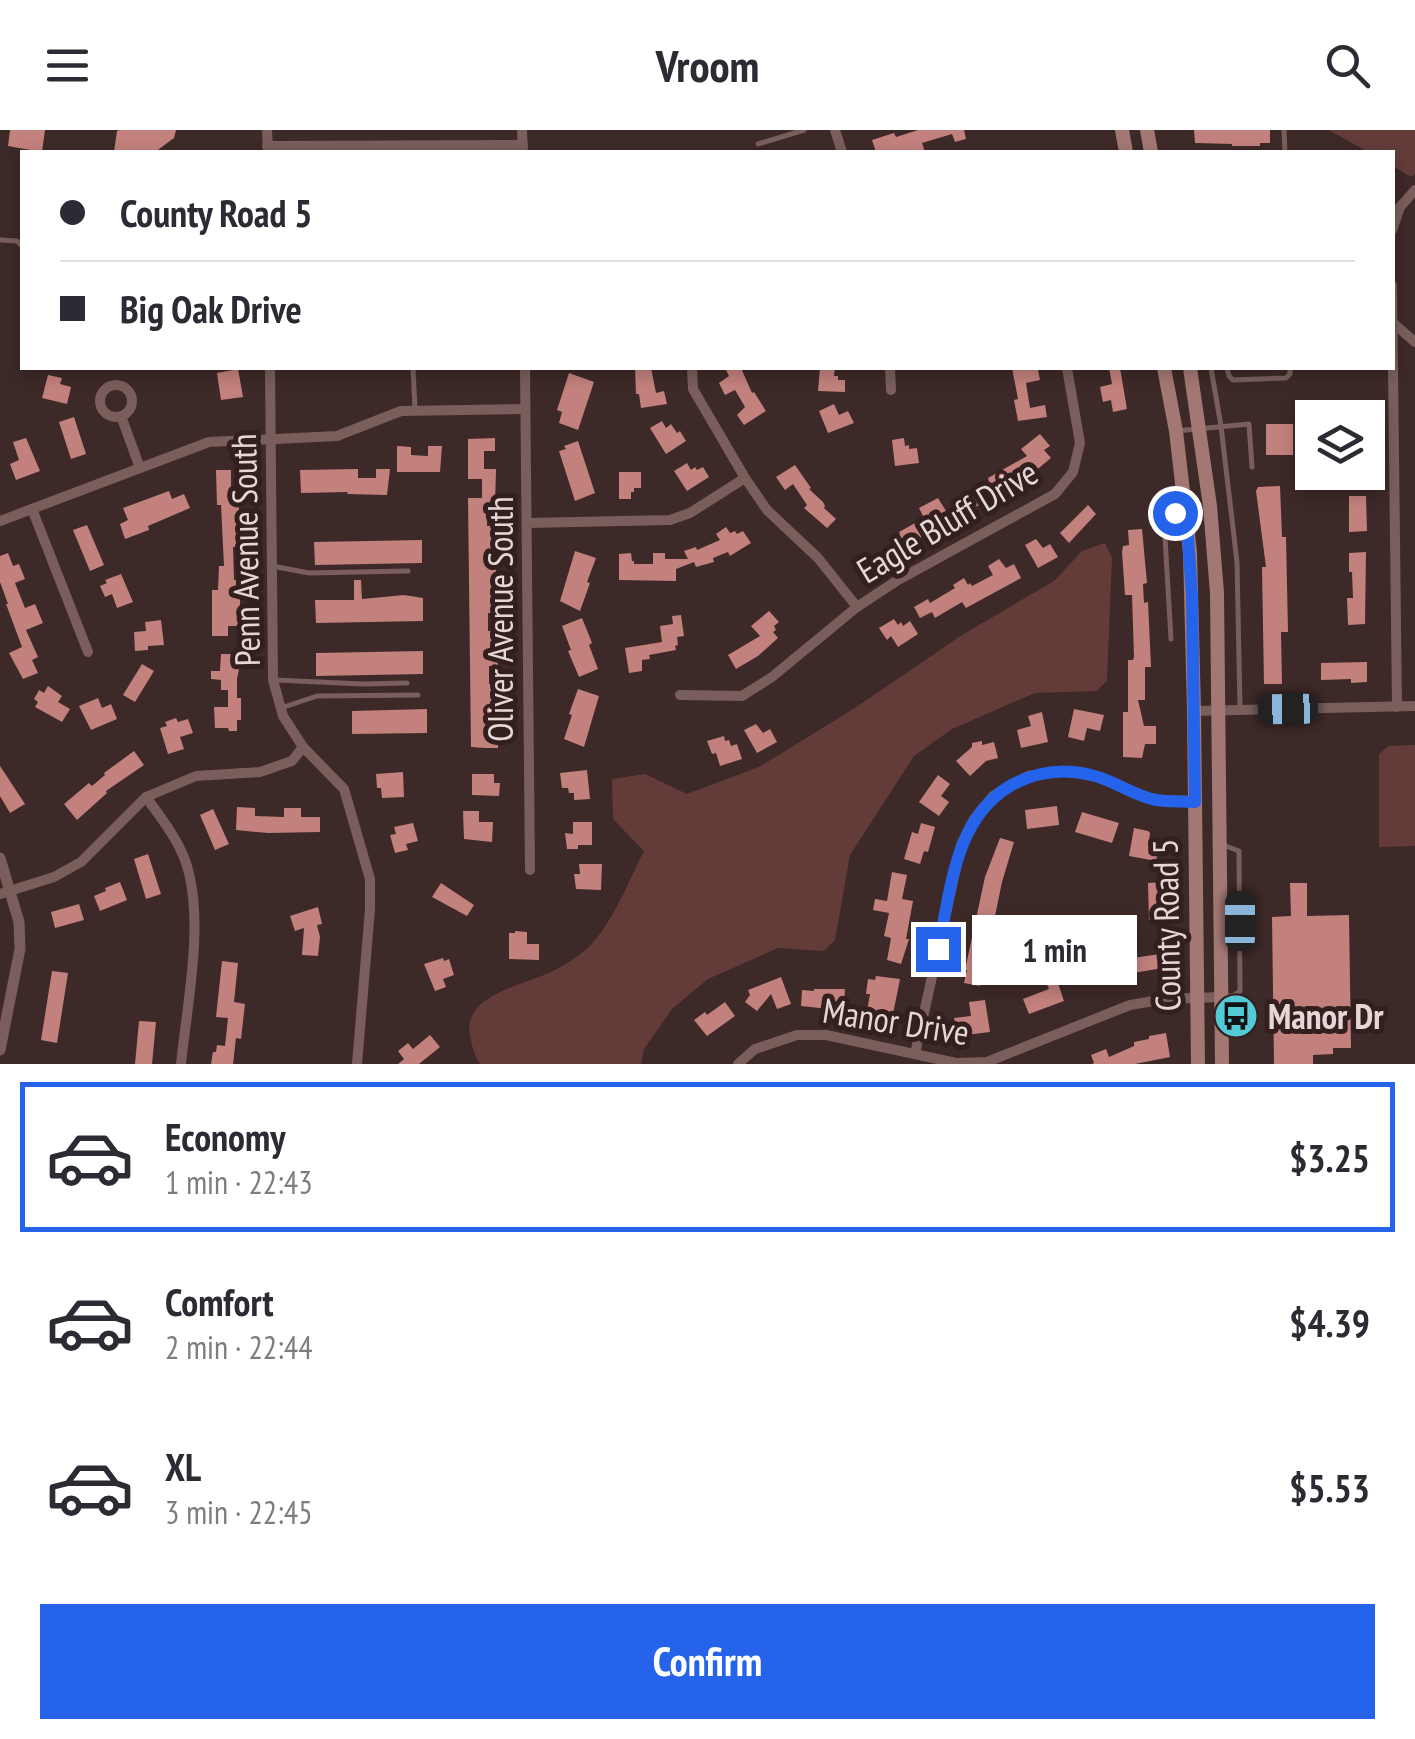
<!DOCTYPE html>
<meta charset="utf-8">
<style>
:root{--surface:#fff;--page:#f2f2f3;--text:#2b2b33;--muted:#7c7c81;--line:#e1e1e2;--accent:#2563eb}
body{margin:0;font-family:"PT Sans Narrow",sans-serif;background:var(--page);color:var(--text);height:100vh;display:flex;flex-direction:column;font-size:38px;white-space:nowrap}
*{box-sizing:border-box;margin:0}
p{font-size:32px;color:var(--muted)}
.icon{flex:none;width:55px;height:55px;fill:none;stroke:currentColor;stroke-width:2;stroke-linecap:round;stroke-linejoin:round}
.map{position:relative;height:934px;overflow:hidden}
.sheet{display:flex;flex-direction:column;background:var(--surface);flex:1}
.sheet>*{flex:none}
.guide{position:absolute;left:20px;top:20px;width:1375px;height:220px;border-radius:0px;box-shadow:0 5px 15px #0003;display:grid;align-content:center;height:220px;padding:0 40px;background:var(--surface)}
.fabs{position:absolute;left:1295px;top:270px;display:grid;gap:20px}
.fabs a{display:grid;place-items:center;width:90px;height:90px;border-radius:0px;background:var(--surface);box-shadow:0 5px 15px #0003;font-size:50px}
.end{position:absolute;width:45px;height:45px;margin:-22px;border:12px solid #2563eb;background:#fff;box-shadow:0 0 0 5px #fff}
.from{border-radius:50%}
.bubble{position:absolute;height:70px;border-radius:0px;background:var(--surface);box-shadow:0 5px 15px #0003;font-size:32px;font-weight:700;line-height:70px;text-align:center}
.car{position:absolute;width:30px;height:60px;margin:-30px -15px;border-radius:12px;box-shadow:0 0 8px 2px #0007;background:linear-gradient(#222 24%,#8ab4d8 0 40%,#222 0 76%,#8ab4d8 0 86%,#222 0)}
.guide b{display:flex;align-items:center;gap:35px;height:95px;font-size:38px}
.guide b+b{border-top:2px solid var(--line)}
.guide i{width:25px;height:25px;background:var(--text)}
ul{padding:18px 0 0;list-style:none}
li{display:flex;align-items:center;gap:30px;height:150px;margin:0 20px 15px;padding:0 20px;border:5px solid transparent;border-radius:0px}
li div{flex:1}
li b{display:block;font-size:38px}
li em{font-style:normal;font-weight:700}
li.on{border-color:var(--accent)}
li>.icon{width:90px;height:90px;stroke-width:1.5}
.button{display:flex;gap:20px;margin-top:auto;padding:20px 40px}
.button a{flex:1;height:115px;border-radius:0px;background:var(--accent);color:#fff;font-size:40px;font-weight:700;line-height:115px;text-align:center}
header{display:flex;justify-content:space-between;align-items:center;height:130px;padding:0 40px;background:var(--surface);font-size:45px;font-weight:700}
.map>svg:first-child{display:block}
</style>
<header><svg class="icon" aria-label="menu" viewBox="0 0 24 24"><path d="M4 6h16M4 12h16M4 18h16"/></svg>Vroom<svg class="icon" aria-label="search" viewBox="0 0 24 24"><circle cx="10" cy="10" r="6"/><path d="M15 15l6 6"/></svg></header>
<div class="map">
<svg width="1415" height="934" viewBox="0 0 1415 934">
<rect width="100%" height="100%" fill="#3d2927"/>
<!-- green -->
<g fill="#633c3a">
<polygon points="1329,0 1415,0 1415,44 1411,47 1393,36 1392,22 1368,22"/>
<path d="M 1105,413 L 1112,428 L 1107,551 L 1096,561 L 1035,563 L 952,599 L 914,626 L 850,725 L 835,810 L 824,821 L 778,818 L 708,849 L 672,879 L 644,919 L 641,934 L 480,934 C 474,925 472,916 470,905 C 462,864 526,855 553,841 C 565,835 582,824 591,815 C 615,788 628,752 644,721 L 613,689 L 612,649 L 645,644 L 687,664 L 759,637 L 855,578 L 962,505 L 1054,451 L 1082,421 Z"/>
<polygon points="1415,615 1415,716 1379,717 1379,624 1389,616"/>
</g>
<!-- building -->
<g fill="#c2817c">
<polygon points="10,0 45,0 42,22 8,16"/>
<polygon points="120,0 176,0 174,8 155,22 114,22 117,1"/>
<polygon points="918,0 964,0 966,9 955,12 952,4 922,13 925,22 876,22 872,10 894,3 896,7"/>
<polygon points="1194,0 1270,0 1270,13 1260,13 1260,16 1232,16 1232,14 1195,13"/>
<polygon points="635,238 651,238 656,263 664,261 667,274 641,278 639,264 636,264"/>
<polygon points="725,238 741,238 752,263 754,262 766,281 744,295 737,285 745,277 735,260 725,265 719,253 729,246"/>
<polygon points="820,238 835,238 834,246 838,246 838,250 845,250 845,262 818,261"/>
<polygon points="1012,238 1038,240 1040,250 1026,253 1030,278 1045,275 1047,287 1018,291 1014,270 1018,269"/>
<polygon points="1109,238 1120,238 1127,279 1113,282 1111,270 1103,272 1100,257 1112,254"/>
<polygon points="238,239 243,267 221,270 217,243"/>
<polygon points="569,243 594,252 578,300 559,293 562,282 557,280"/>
<polygon points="48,245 62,248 60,254 71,257 67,274 42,268"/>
<polygon points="834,274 839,285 848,281 854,293 828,303 819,281"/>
<polygon points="74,287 86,324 71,329 59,292"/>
<polygon points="662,291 666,298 671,294 677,303 680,301 686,311 666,324 650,298"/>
<rect x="1266" y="294" width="27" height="31"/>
<polygon points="1040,304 1050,316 1044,320 1051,328 1034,342 1032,341 995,365 996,367 973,378 967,366 989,352 988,348 1027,326 1021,319"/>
<polygon points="26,308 40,341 16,350 10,334 19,330 13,312"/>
<polygon points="495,308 495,321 484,321 484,339 496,339 495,378 487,378 487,396 496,396 496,483 488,483 488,501 497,501 498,536 489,536 489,554 498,554 498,588 488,588 489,606 498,606 498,618 485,618 471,617 468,368 482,368 482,349 468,349 468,309"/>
<polygon points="904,308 905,316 909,315 909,319 917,318 919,333 895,336 892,310"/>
<polygon points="578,311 595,363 575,371 559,321 566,319 564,316"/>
<polygon points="397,316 411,317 411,325 428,326 428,316 442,316 440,342 397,342"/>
<polygon points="687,333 691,340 695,337 697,340 703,337 709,347 687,361 674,341"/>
<polygon points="795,335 811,358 809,359 823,372 825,376 824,378 836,389 827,398 804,378 807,375 793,354 785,360 776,347"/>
<polygon points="358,339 358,348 376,348 376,339 390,339 387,365 347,364 348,362 301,363 300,340"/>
<polygon points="216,340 231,340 231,359 239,359 239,417 233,417 234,450 240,450 240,496 228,496 228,506 212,506 212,460 218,460 219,436 224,436 221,375 217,375"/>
<polygon points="619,342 641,342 641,358 634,358 634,362 631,362 631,369 619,369"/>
<polygon points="1280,356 1282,407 1286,407 1288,502 1281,502 1282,554 1264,554 1262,437 1266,437 1256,361 1258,357"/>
<polygon points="169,361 172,369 184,364 190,378 148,396 149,400 125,409 120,394 128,390 123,378"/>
<polygon points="1349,366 1366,366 1367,401 1349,402"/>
<polygon points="938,368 946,381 940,384 943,389 939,391 942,396 897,420 891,409 900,404 899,402 924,388 919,378"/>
<polygon points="1088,375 1096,384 1069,413 1060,403"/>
<polygon points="87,395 104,435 90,441 73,400"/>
<polygon points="726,397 730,403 735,401 737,404 743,401 751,413 730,426 728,422 713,428 714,432 696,437 694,432 676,439 676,451 619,450 619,424 631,423 632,431 634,431 634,434 653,434 653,423 665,423 665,429 688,429 684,421 696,417 697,420 720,410 716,404"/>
<polygon points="1142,399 1147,453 1143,454 1144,473 1148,472 1151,537 1145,537 1145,570 1138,570 1144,596 1156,596 1156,614 1145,614 1142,628 1123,627 1123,582 1128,582 1128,530 1133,530 1134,527 1132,465 1125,465 1122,422 1123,416 1129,415 1128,400"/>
<polygon points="1036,409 1043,418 1050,414 1058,427 1038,438 1025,415"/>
<polygon points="422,410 422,433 315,435 314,412"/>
<polygon points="575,421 596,428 587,452 590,453 580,481 560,471"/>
<polygon points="1366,422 1365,494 1348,495 1347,468 1353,468 1352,442 1349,442 1349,423"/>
<polygon points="8,423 13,436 19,434 25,449 15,453 25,478 35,474 43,493 26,500 38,527 32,530 38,543 23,549 9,523 22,517 6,474 8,474 0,452 0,426"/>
<polygon points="999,429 1006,438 1014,434 1021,448 966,478 962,472 935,488 932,482 920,488 914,477 928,469 930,473 955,458 953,455 964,448 968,455 970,453 972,456 993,445 988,436"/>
<polygon points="121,444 133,472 117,478 112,464 105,467 100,456 107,453 105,450"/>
<polygon points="354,450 361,450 362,469 404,465 423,468 423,491 316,493 315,470 354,470"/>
<polygon points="769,481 779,492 774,496 776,500 773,502 778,508 758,526 736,539 728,525 760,506 751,496"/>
<polygon points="681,485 684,506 677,507 678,515 675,516 676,520 649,525 650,529 642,530 642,541 629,543 625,518 662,512 660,496 673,494 672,486"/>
<polygon points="582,488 592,513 589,515 598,539 579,547 568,521 571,520 562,496"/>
<polygon points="894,489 898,495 901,492 903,496 910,491 918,504 898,517 891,506 887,510 879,498"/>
<polygon points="161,490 164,515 148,516 148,520 135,521 134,502 146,501 145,492"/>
<polygon points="423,521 423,544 316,546 316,523"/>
<polygon points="221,524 241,524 241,539 239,539 237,549 237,568 241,568 241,590 237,590 237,601 229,601 228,598 215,598 214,577 228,577 228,560 221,560 221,550 211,549 211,541 220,541"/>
<polygon points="1367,532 1367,552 1351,553 1351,549 1321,550 1321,533"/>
<polygon points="142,534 154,541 135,572 123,565"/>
<polygon points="48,556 62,566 58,572 70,579 62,592 35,577 38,572 34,569 39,560 44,563"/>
<polygon points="578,559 599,566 584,617 564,609 572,585 569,584"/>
<polygon points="98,568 102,578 111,574 117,589 91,600 79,576"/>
<polygon points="427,579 427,603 352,604 352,581"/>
<polygon points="1074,579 1104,585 1100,601 1087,598 1084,611 1068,607"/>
<polygon points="1042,582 1048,612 1021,618 1017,600 1031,596 1028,586"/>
<polygon points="176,588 178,592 188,589 193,603 180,607 184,619 168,624 160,598 167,596 165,592"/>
<polygon points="756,594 763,603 770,599 777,612 757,623 744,600"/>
<polygon points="724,606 725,611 729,610 731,616 737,614 742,629 720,636 716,623 712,624 707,611"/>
<polygon points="982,611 982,615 994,612 998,628 986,631 970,646 956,631 972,617 972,613"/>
<polygon points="134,621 144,635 106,661 107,663 77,690 64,674 89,653 92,656 105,645 104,643"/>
<polygon points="0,636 25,674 10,683 0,666"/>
<polygon points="587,640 590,669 574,670 574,663 569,663 568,658 562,658 560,643"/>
<polygon points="403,642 404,667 382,668 381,658 377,658 376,644"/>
<polygon points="472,644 494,644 494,653 500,653 499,666 472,665"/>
<polygon points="938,645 950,654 941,666 949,672 939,686 919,672"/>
<polygon points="1057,676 1059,695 1027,699 1025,680"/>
<polygon points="237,677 255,678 255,686 284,687 284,678 301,678 301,687 320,687 320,702 268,703 236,700"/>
<polygon points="213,679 229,714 215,720 200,685"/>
<polygon points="463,681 479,681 479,692 493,692 492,712 464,709"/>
<polygon points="1082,682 1119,693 1112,713 1075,702"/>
<polygon points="573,692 592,692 592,715 578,715 578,719 567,719 565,703 573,704"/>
<polygon points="413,693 418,711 406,714 408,720 395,723 390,705 396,704 394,697"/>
<polygon points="921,693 935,697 928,722 924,721 920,734 904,729 912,702 918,704"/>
<polygon points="1134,698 1148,701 1150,703 1149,712 1159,714 1156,731 1129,726"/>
<polygon points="1000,708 1014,712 1002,752 995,786 993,785 980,856 964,853 967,840 965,840 985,747"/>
<polygon points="148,724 161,764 146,769 134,729"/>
<polygon points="579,734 602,734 601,760 576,759 574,744 580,744"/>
<polygon points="892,742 907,745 902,769 913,771 906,809 909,809 901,834 887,830 891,808 884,806 889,783 873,780 875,769 887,771"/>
<polygon points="120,752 127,770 100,781 94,766 106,761 105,758"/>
<polygon points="1166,752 1164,790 1149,790 1148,753"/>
<polygon points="441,753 474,775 467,786 432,767"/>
<polygon points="1290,753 1307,753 1307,786 1349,785 1351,918 1333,918 1333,924 1313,925 1313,934 1274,934 1272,787 1291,786"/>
<polygon points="79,774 84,790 55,798 51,782"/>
<polygon points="318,777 322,794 317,795 320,807 318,826 302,825 304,798 295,801 290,786"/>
<polygon points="515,801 527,802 527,814 539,814 539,830 509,829 509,803 515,803"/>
<polygon points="1090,814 1093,816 1096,825 1107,823 1109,835 1093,838 1095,845 1073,850 1070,836 1088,832 1084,815"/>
<polygon points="1161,824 1163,838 1127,844 1125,829"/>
<polygon points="443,828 444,831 449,829 454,845 443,849 446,857 435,861 424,834"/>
<polygon points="222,831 238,833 234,872 245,874 241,909 236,908 233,934 211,934 213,922 216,922 217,915 225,916 228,888 216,887"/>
<polygon points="52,841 68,843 57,913 41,910"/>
<polygon points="876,846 900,849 893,884 887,884 886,889 866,886 870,864 866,864 868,849 875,850"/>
<polygon points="781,847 791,874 777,879 771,864 757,881 745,872 750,865 748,860"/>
<polygon points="1057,850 1064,871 1029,884 1023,869 1049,859 1047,854"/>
<polygon points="814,859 845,859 844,876 829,875 829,879 801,876 802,860 814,861"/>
<polygon points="985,870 990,902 957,906 954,888 971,886 969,872"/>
<polygon points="725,872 735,886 707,906 694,890 705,882 707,885"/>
<polygon points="139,891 156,892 152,934 135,934"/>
<polygon points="1166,903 1170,927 1135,934 1092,934 1094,933 1091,925 1106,919 1109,927 1134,916 1134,912 1149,909 1149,906"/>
<polygon points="430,905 440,917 419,934 398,934 404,929 398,921 408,913 413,919"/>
</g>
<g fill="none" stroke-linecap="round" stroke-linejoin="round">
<!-- service -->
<g stroke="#795e5b" stroke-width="5">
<polyline points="1284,0 1285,22"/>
<polyline points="758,14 804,0"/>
<polyline points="0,110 17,111 22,116"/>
<polyline points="413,238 415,279"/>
<polyline points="1211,238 1221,296 1237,432 1240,577"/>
<polyline points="1227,238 1229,246 1233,250 1286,248 1290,244 1290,238"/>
<polyline points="1176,301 1249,294 1252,337"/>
<polyline points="272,436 309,443 408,441"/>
<polyline points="1171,509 1164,391 1171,384 1184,380"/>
<polyline points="276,550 362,554 407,553"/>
<polyline points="281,578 317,566 418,565"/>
<polyline points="1223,715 1239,721 1240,861 1233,866 1224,866"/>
</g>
<!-- minor -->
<g stroke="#795e5b" stroke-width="10">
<polyline points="267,0 268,22"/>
<polyline points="522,0 523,22"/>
<polyline points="835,0 842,22"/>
<polyline points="267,16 523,15"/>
<polyline points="1392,100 1400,77 1415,60"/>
<polyline points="1392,155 1397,577"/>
<polyline points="1393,193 1415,212"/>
<polyline points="270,238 273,550 283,586 303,617 344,659 370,749 370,779 357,934"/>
<polyline points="525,238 530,740"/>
<polyline points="692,238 693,259 745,348 767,380 818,428 857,477"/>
<polyline points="890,238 891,260"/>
<circle cx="116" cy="271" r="16"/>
<polyline points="121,286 140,338"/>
<polyline points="32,379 88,522"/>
<polyline points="0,391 209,312 337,306 401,281 525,279"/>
<polyline points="527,393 670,390 690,383 745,348"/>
<polyline points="680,565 742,566 772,547 857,477 898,450 1055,364 1073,342 1080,313 1067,238"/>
<polyline points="1194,581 1415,576"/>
<path d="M 146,667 C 161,688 178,709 186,733 C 205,790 187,874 181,934"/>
<polyline points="0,764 54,747 81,732 146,667 196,646 260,642 292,631 303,617"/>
<polyline points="915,924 961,715 974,689 993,666 1028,646 1066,641 1095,646 1153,670 1195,671"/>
<polyline points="738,934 755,919 797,905 826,905 956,933 987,932 1130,875 1166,869 1221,867"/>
</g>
<!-- tertiary -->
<polyline stroke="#795e5b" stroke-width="11" points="0,728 19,792 20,819 0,920"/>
<!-- secondary -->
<g stroke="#a37874" stroke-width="14">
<polyline points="1122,0 1126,22"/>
<polyline points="1147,0 1151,22"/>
<polyline points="1164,238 1176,301 1190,422 1194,581 1198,934"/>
<polyline points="1190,238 1210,376 1217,463 1222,934"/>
</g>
</g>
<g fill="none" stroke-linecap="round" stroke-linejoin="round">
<!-- route -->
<path stroke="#2563eb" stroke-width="12" d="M 938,819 C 951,761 954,689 1010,656 C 1035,642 1063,638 1091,645 C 1114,650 1134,666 1156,670 C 1169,672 1182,671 1195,672 L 1192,466 L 1186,380 L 1175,383"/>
</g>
<!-- icons -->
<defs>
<symbol id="bus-disc" viewBox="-11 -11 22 22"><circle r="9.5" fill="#52cbd7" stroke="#321f1e"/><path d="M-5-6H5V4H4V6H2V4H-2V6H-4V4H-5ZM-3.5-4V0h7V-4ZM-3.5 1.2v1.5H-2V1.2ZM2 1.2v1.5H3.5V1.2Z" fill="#111"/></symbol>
</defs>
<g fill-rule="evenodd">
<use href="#bus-disc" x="1211" y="861" width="50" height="50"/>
</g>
<g text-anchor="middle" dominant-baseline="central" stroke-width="10" stroke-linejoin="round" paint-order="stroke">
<!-- street labels -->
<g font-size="35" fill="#e5d7d6" stroke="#321f1e">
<text transform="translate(947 391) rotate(-31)">Eagle Bluff Drive</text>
<text transform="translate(245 420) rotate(-91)">Penn Avenue South</text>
<text transform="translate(500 489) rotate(-90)">Oliver Avenue South</text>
<text transform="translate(1166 795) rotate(-91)">County Road 5</text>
<text transform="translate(896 891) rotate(9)">Manor Drive</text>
</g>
<!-- poi labels -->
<g font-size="35" font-weight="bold" fill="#e5d7d6" stroke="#321f1e" text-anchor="start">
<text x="1268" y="886">Manor Dr</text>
</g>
</g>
</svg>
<div class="fabs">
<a><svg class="icon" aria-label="layers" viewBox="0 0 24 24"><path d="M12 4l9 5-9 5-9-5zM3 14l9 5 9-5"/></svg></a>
</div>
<i class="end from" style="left:1175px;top:383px"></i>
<i class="end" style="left:938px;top:819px"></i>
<div class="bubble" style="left:972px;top:785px;width:165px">1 min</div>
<i class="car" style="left:1288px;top:579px;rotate:269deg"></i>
<i class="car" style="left:1240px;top:791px;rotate:0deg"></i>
<div class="guide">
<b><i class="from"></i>County Road 5</b>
<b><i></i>Big Oak Drive</b>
</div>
</div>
<section class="sheet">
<ul>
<li class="on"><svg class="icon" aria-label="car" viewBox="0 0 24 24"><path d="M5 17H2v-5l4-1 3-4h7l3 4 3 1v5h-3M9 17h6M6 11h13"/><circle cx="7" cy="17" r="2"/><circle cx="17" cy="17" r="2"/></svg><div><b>Economy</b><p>1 min · 22:43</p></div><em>$3.25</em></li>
<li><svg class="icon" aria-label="car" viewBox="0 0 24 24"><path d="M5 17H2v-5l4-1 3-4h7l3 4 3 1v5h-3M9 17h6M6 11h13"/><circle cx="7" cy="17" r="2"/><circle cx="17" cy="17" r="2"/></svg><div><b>Comfort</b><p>2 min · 22:44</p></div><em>$4.39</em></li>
<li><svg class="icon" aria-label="car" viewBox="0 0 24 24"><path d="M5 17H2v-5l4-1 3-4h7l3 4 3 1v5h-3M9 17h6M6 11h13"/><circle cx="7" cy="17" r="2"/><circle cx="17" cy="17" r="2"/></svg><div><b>XL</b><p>3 min · 22:45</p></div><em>$5.53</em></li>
</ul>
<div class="button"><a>Confirm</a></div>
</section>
